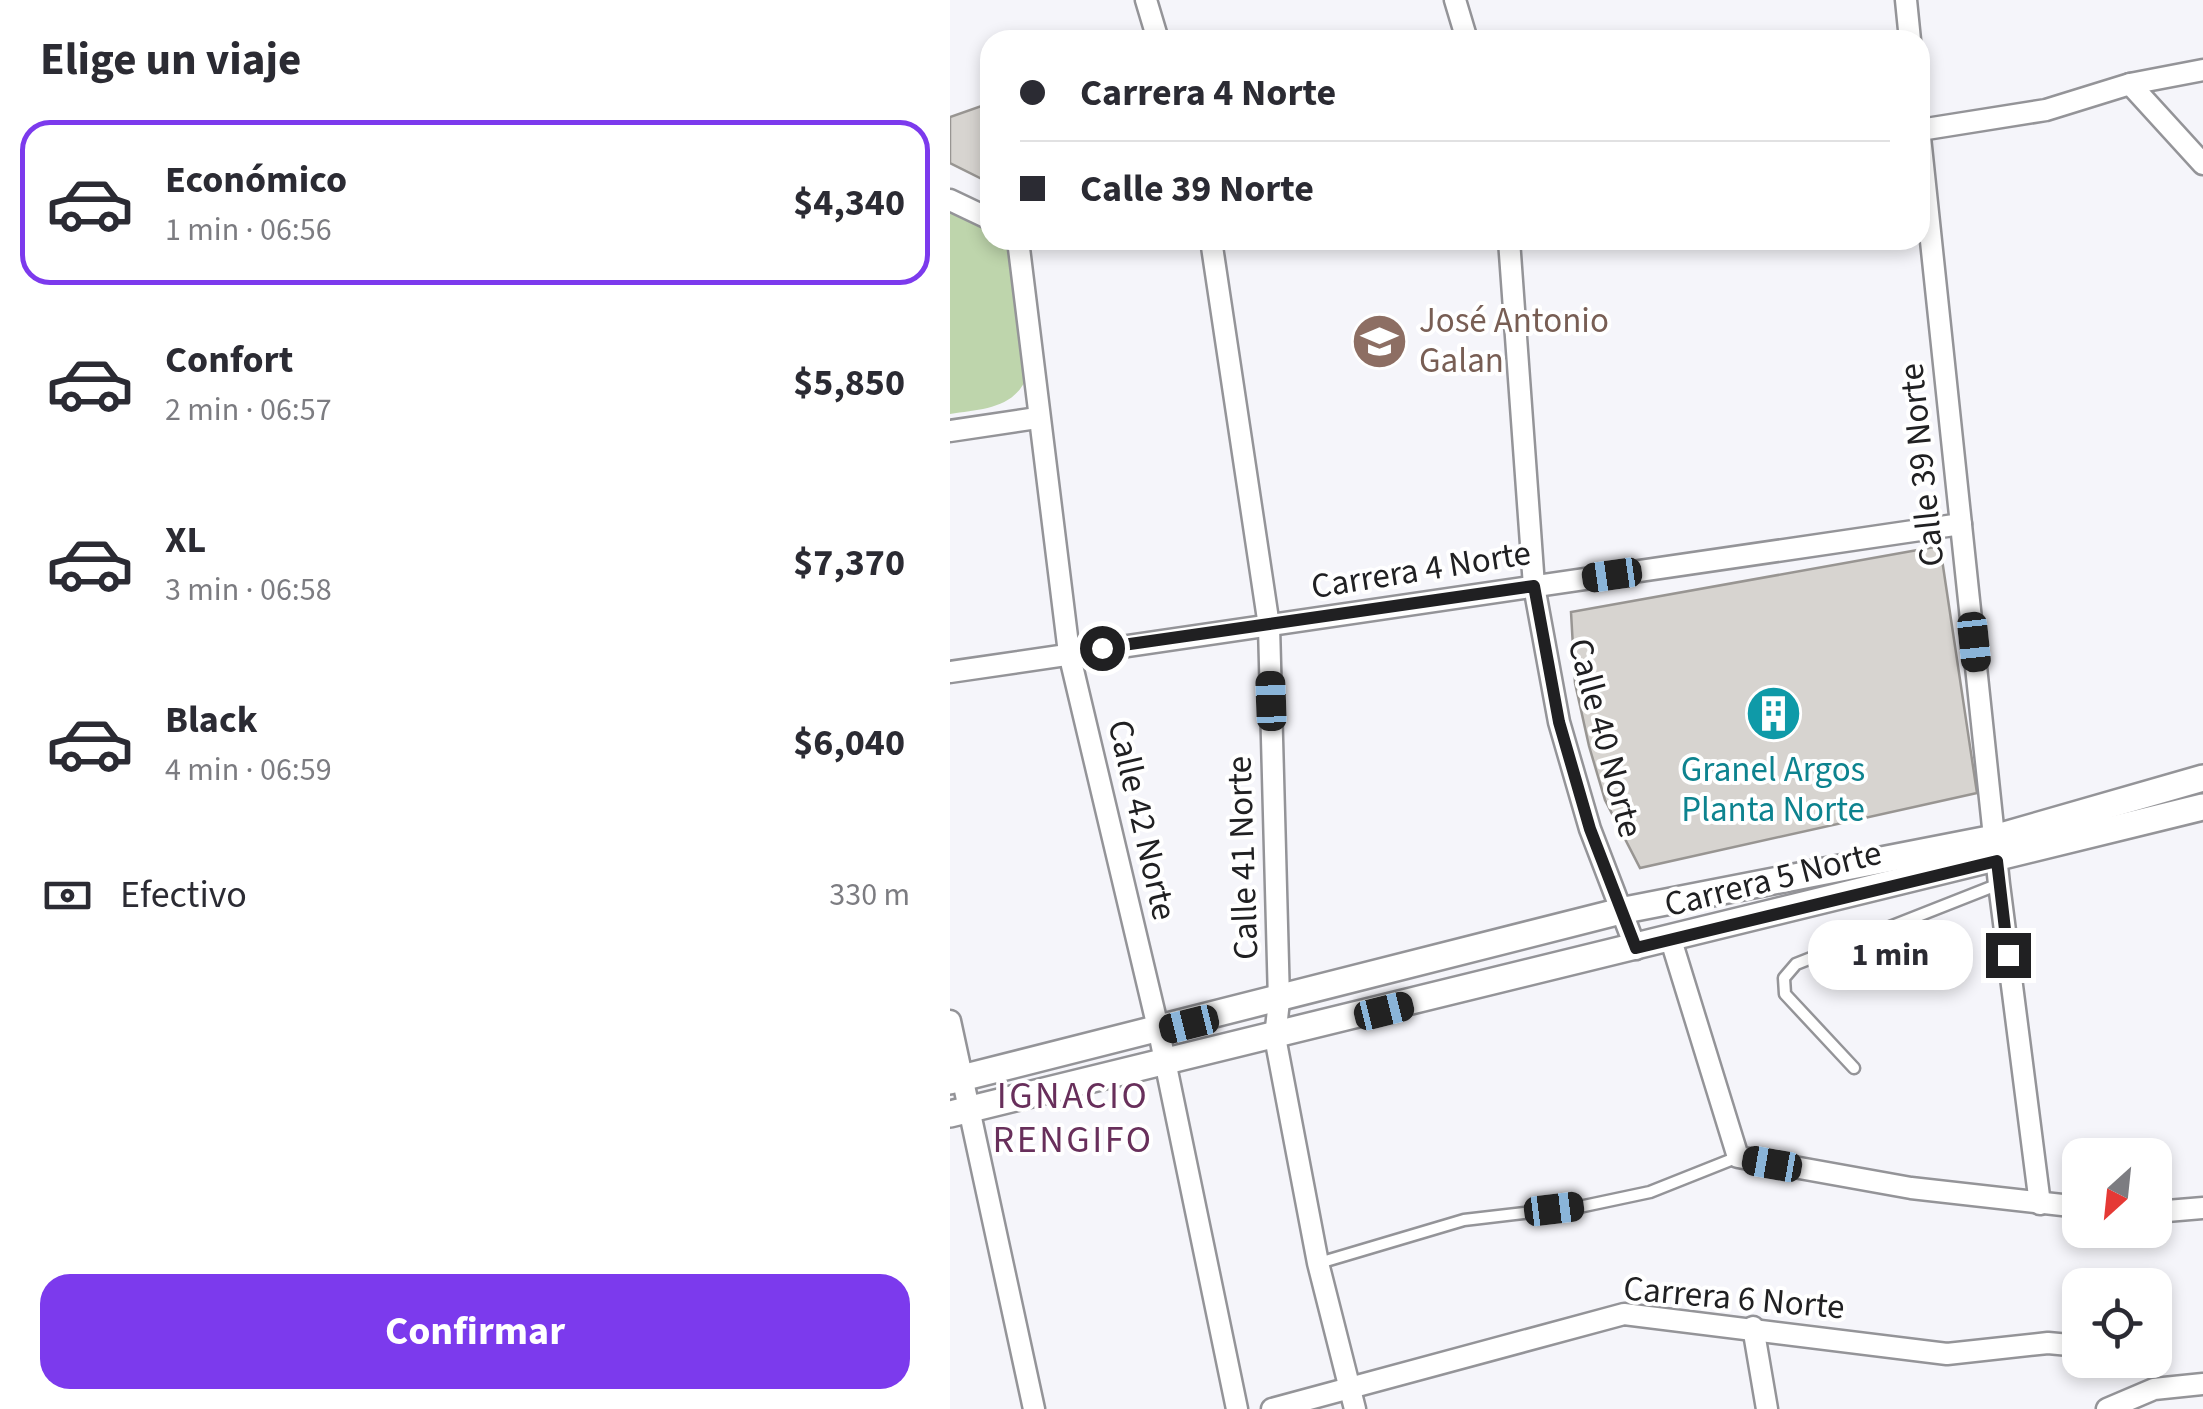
<!DOCTYPE html>
<html lang="es">
<meta charset="utf-8">
<style>
:root{--surface:#fff;--page:#f2f2f3;--text:#2b2b33;--muted:#7c7c81;--line:#e1e1e2;--accent:#7c3aed}
body{margin:0;font-family:"Source Sans 3",sans-serif;background:var(--page);color:var(--text);height:100vh;display:flex;flex-direction:column;font-size:38px;white-space:nowrap}
*{box-sizing:border-box;margin:0}
p{font-size:32px;color:var(--muted)}
.icon{flex:none;width:55px;height:55px;fill:none;stroke:currentColor;stroke-width:2;stroke-linecap:round;stroke-linejoin:round}
.map{position:relative;flex:1;overflow:hidden}
.drawer{display:flex;flex-direction:column;background:var(--surface);width:950px}
.drawer>*{flex:none}
.guide{position:absolute;left:30px;top:30px;width:950px;height:220px;border-radius:30px;box-shadow:0 5px 15px #0003;display:grid;align-content:center;height:220px;padding:0 40px;background:var(--surface)}
.needle{width:65px;rotate:207deg}
.fabs{position:absolute;left:1112px;top:1138px;display:grid;gap:20px}
.fabs a{display:grid;place-items:center;width:110px;height:110px;border-radius:20px;background:var(--surface);box-shadow:0 5px 15px #0003;font-size:50px}
.end{position:absolute;width:45px;height:45px;margin:-22px;border:12px solid #202022;background:#fff;box-shadow:0 0 0 5px #fff}
.from{border-radius:50%}
.bubble{position:absolute;height:70px;border-radius:30px;background:var(--surface);box-shadow:0 5px 15px #0003;font-size:32px;font-weight:700;line-height:70px;text-align:center}
.car{position:absolute;width:30px;height:60px;margin:-30px -15px;border-radius:12px;box-shadow:0 0 8px 2px #0007;background:linear-gradient(#222 24%,#8ab4d8 0 40%,#222 0 76%,#8ab4d8 0 86%,#222 0)}
.guide b{display:flex;align-items:center;gap:35px;height:95px;font-size:38px}
.guide b+b{border-top:2px solid var(--line)}
.guide i{width:25px;height:25px;background:var(--text)}
ul{padding:0;list-style:none}
li{display:flex;align-items:center;gap:30px;height:165px;margin:0 20px 15px;padding:0 20px;border:5px solid transparent;border-radius:30px}
li div{flex:1}
li b{display:block;font-size:38px}
li em{font-style:normal;font-weight:700}
li.current{border-color:var(--accent)}
li>.icon{width:90px;height:90px;stroke-width:1.5}
h2{padding:0 40px;font-size:45px;line-height:120px}
.pay{display:flex;align-items:center;gap:25px;height:110px;padding:0 40px;font-size:38px}
.pay p{margin-inline-start:auto}
.primary-button{display:flex;gap:20px;margin-top:auto;padding:20px 40px}
.primary-button a{flex:1;height:115px;border-radius:30px;background:var(--accent);color:#fff;font-size:40px;font-weight:700;line-height:115px;text-align:center}
main{display:flex;flex:1;min-height:0}
.map>svg:first-child{display:block}
</style>
<main>
<section class="drawer">
<h2>Elige un viaje</h2>
<ul>
<li class="current"><svg class="icon" aria-label="car" viewBox="0 0 24 24"><path d="M5 17H2v-5l4-1 3-4h7l3 4 3 1v5h-3M9 17h6M6 11h13"/><circle cx="7" cy="17" r="2"/><circle cx="17" cy="17" r="2"/></svg><div><b>Económico</b><p>1 min · 06:56</p></div><em>$4,340</em></li>
<li><svg class="icon" aria-label="car" viewBox="0 0 24 24"><path d="M5 17H2v-5l4-1 3-4h7l3 4 3 1v5h-3M9 17h6M6 11h13"/><circle cx="7" cy="17" r="2"/><circle cx="17" cy="17" r="2"/></svg><div><b>Confort</b><p>2 min · 06:57</p></div><em>$5,850</em></li>
<li><svg class="icon" aria-label="car" viewBox="0 0 24 24"><path d="M5 17H2v-5l4-1 3-4h7l3 4 3 1v5h-3M9 17h6M6 11h13"/><circle cx="7" cy="17" r="2"/><circle cx="17" cy="17" r="2"/></svg><div><b>XL</b><p>3 min · 06:58</p></div><em>$7,370</em></li>
<li><svg class="icon" aria-label="car" viewBox="0 0 24 24"><path d="M5 17H2v-5l4-1 3-4h7l3 4 3 1v5h-3M9 17h6M6 11h13"/><circle cx="7" cy="17" r="2"/><circle cx="17" cy="17" r="2"/></svg><div><b>Black</b><p>4 min · 06:59</p></div><em>$6,040</em></li>
</ul>
<div class="pay"><svg class="icon" aria-label="cash" viewBox="0 0 24 24"><path d="M3 7h18v10H3z"/><circle cx="12" cy="12" r="2"/></svg>Efectivo<p>330 m</p></div>
<div class="primary-button"><a>Confirmar</a></div>
</section>
<div class="map">
<svg width="1253" height="1409" viewBox="0 0 1253 1409">
<rect width="100%" height="100%" fill="#f5f5fa"/>
<!-- green -->
<path fill="#bed5ac" d="M 0,210 L 40,228 L 40,240 L 59,242 L 78,374 C 66,409 32,409 0,414 Z"/>
<!-- building -->
<g fill="#d7d4d0" stroke="#989592" stroke-width="2.5">
<polygon points="40,103 40,183 0,163 0,117"/>
<polygon points="990,546 1027,793 690,868 655,800 639,746 625,683 621,612"/>
</g>
<g fill="none" stroke-linecap="round" stroke-linejoin="round">
<defs>
<g id="service">
<polyline points="904,1068 835,994 834,978 846,964 1049,884"/>
<polyline points="369,1263 514,1220 634,1206 700,1192 788,1157"/>
</g>
<g id="minor">
<polyline points="196,0 208,40"/>
<polyline points="505,0 517,40"/>
<polyline points="956,0 960,40"/>
<polyline points="1180,84 1253,164"/>
<polyline points="970,130 1096,110 1180,84 1253,70"/>
<polyline points="970,137 1049,884 1090,1204"/>
<polyline points="0,200 40,219"/>
<polyline points="68,240 119,653 209,1032 287,1409"/>
<polyline points="261,240 319,626 329,1001 325,1037 368,1263 405,1409"/>
<polyline points="559,240 584,586 609,722 640,829 686,949"/>
<polyline points="0,431 87,418"/>
<polyline points="0,672 1011,524"/>
<polyline points="721,940 788,1157 961,1188 1130,1207"/>
<polyline points="0,1021 84,1409"/>
<polyline points="1205,1212 1253,1208"/>
<polyline points="803,1327 817,1409"/>
<polyline points="322,1409 674,1314 997,1354 1098,1343 1130,1346"/>
<polyline points="1157,1409 1204,1389 1253,1384"/>
</g>
<g id="tertiary">
<polyline points="0,1081 675,910 1044,838 1253,778"/>
<polyline points="0,1114 1253,807"/>
</g>
</defs>
<!-- service casing -->
<use href="#service" stroke="#949498" stroke-width="15"/>
<!-- minor casing -->
<use href="#minor" stroke="#949498" stroke-width="25"/>
<!-- tertiary casing -->
<use href="#tertiary" stroke="#949498" stroke-width="30"/>
<!-- service -->
<use href="#service" stroke="#fff" stroke-width="10"/>
<!-- minor -->
<use href="#minor" stroke="#fff" stroke-width="20"/>
<!-- tertiary -->
<use href="#tertiary" stroke="#fff" stroke-width="25"/>
</g>
<g fill="none" stroke-linecap="round" stroke-linejoin="round">
<!-- route -->
<polyline stroke="#202022" stroke-width="12" points="152,648 584,586 609,722 640,829 686,948 1047,861 1058,955"/>
</g>
<!-- icons -->
<defs>
<symbol id="school-disc" viewBox="-11 -11 22 22"><circle r="9.5" fill="#8d6e63" stroke="#fff"/><path d="M0-5L7-2L0 1L-7-2ZM-4 1L0 2.5L4 1V4Q0 6-4 4Z" fill="#fff"/></symbol>
<symbol id="building-disc" viewBox="-11 -11 22 22"><circle r="9.5" fill="#0f9aa8" stroke="#fff"/><path d="M-4-6H4V6H1V3H-1V6H-4ZM-2.5-4.3h1.7v1.8h-1.7ZM.8-4.3h1.7v1.8H.8ZM-2.5-1h1.7V.8h-1.7ZM.8-1h1.7V.8H.8Z" fill="#fff"/></symbol>
</defs>
<g fill-rule="evenodd">
<use href="#school-disc" x="398" y="310" width="63" height="63"/>
<use href="#building-disc" x="792" y="682" width="63" height="63"/>
</g>
<g text-anchor="middle" dominant-baseline="central" stroke-width="8" stroke-linejoin="round" paint-order="stroke">
<!-- education labels -->
<g font-size="35" fill="#785e54" stroke="#fff" text-anchor="start">
<text x="469" y="321">José Antonio<tspan x="469" dy="40">Galan</tspan></text>
</g>
<!-- street labels -->
<g font-size="35" fill="#202022" stroke="#fff">
<text transform="translate(972 465) rotate(-96)">Calle 39 Norte</text>
<text transform="translate(471 570) rotate(-9)">Carrera 4 Norte</text>
<text transform="translate(655 738) rotate(75)">Calle 40 Norte</text>
<text transform="translate(192 820) rotate(77)">Calle 42 Norte</text>
<text transform="translate(293 858) rotate(-92)">Calle 41 Norte</text>
<text transform="translate(823 879) rotate(-14)">Carrera 5 Norte</text>
<text transform="translate(784 1298) rotate(5)">Carrera 6 Norte</text>
</g>
<!-- culture labels -->
<g font-size="35" fill="#0d838f" stroke="#fff">
<text x="823" y="770">Granel Argos<tspan x="823" dy="40">Planta Norte</tspan></text>
</g>
<!-- neighbourhood labels -->
<g font-size="38" letter-spacing="2.5" fill="#682f5b" stroke="#fff">
<text x="123" y="1096">IGNACIO<tspan x="123" dy="44">RENGIFO</tspan></text>
</g>
</g>
</svg>
<div class="fabs">
<a><svg class="needle" viewBox="-14 -14 28 28"><path d="M0-13l5 13h-10z" fill="#e53935"/><path d="M0 13l5-13h-10z" fill="#7c7c81"/></svg></a>
<a><svg class="icon" aria-label="locate" viewBox="0 0 24 24"><circle cx="12" cy="12" r="6"/><path d="M12 2v4M12 18v4M2 12h4M18 12h4"/></svg></a>
</div>
<i class="end from" style="left:152px;top:648px"></i>
<i class="end" style="left:1058px;top:955px"></i>
<div class="bubble" style="left:858px;top:920px;width:165px">1 min</div>
<i class="car" style="left:662px;top:575px;rotate:262deg"></i>
<i class="car" style="left:1024px;top:642px;rotate:174deg"></i>
<i class="car" style="left:321px;top:701px;rotate:358deg"></i>
<i class="car" style="left:434px;top:1011px;rotate:76deg"></i>
<i class="car" style="left:239px;top:1024px;rotate:256deg"></i>
<i class="car" style="left:822px;top:1164px;rotate:280deg"></i>
<i class="car" style="left:604px;top:1209px;rotate:83deg"></i>
<div class="guide">
<b><i class="from"></i>Carrera 4 Norte</b>
<b><i></i>Calle 39 Norte</b>
</div>
</div>
</main>
